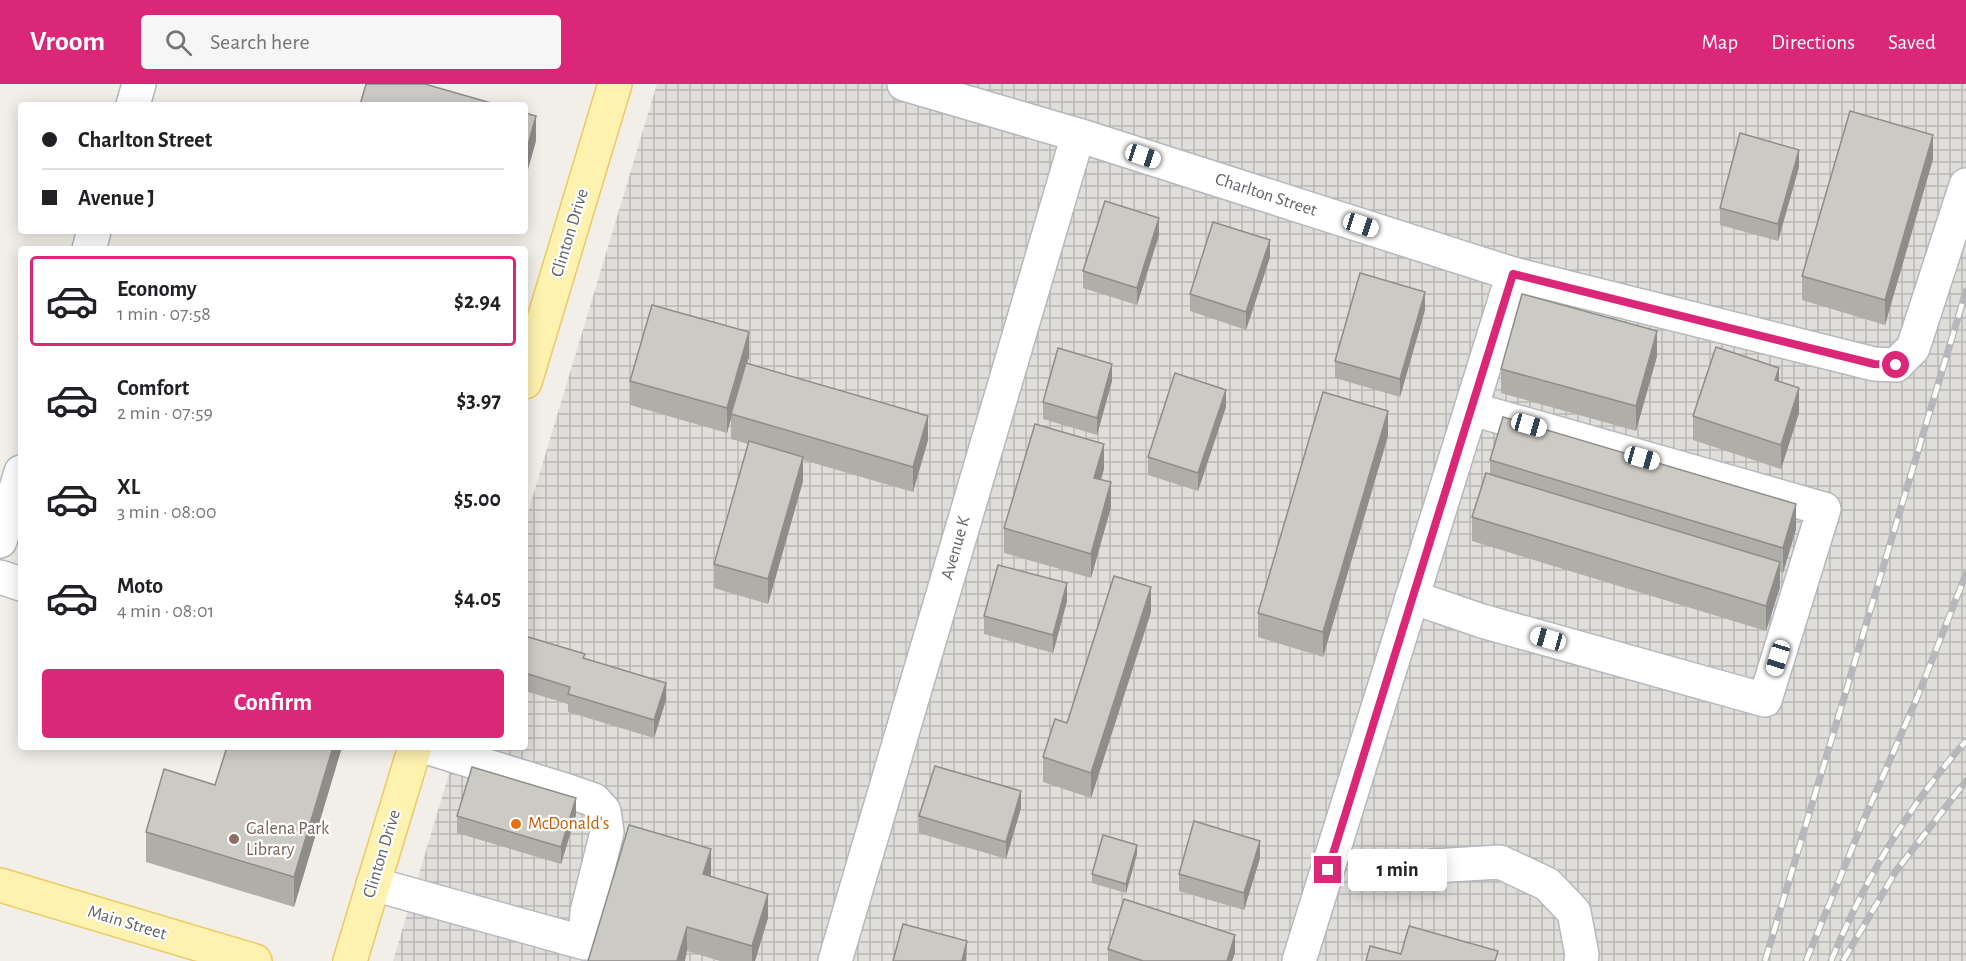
<!DOCTYPE html>
<meta charset="utf-8">
<style>
:root{--surface:#fff;--page:#f6f6f6;--text:#202124;--muted:#757577;--line:#e0e0e0;--accent:#db2777}
body{margin:0;font-family:"Alegreya Sans",sans-serif;background:var(--page);color:var(--text);height:100vh;display:flex;flex-direction:column;font-size:22px;white-space:nowrap}
*{box-sizing:border-box;margin:0}
p{font-size:20px;color:var(--muted)}
.icon{flex:none;width:33px;height:33px;fill:none;stroke:currentColor;stroke-width:2;stroke-linecap:round;stroke-linejoin:round}
.map{position:relative;flex:1;overflow:hidden}
.sheet{position:absolute;left:18px;top:162px;width:510px;height:504px;display:flex;flex-direction:column;background:var(--surface);border-radius:6px;box-shadow:0 3px 15px #0003}
.sheet>*{flex:none}
.banner{position:absolute;left:18px;top:18px;width:510px;height:132px;border-radius:6px;box-shadow:0 3px 15px #0003;display:grid;align-content:center;height:132px;padding:0 24px;background:var(--surface)}
.end{position:absolute;width:27px;height:27px;margin:-14px;border:8px solid #db2777;background:#fff;box-shadow:0 0 0 3px #fff}
.from{border-radius:50%}
.bubble{position:absolute;height:42px;border-radius:6px;background:var(--surface);box-shadow:0 3px 15px #0003;font-size:20px;font-weight:700;line-height:42px;text-align:center}
.car{position:absolute;width:18px;height:36px;margin:-18px -9px;border-radius:8px;box-shadow:0 0 4px 2px #0007;background:linear-gradient(#fff 24%,#345 0 40%,#fff 0 76%,#345 0 86%,#fff 0)}
.banner b{display:flex;align-items:center;gap:21px;height:57px;font-size:22px}
.banner b+b{border-top:2px solid var(--line)}
.banner i{width:15px;height:15px;background:var(--text)}
ul{padding:10px 0 0;list-style:none}
li{display:flex;align-items:center;gap:18px;height:90px;margin:0 12px 9px;padding:0 12px;border:3px solid transparent;border-radius:6px}
li div{flex:1}
li b{display:block;font-size:22px}
li em{font-style:normal;font-weight:700}
li.active{border-color:var(--accent)}
li>.icon{width:54px;height:54px;stroke-width:1.5}
.action{display:flex;gap:12px;margin-top:auto;padding:12px 24px}
.action a{flex:1;height:69px;border-radius:6px;background:var(--accent);color:#fff;font-size:24px;font-weight:700;line-height:69px;text-align:center}
header{display:flex;align-items:center;gap:36px;box-sizing:border-box;height:84px;padding:0 30px;background:var(--accent);color:#fff}
header strong{font-size:28px}
nav{display:flex;gap:33px;margin-inline-start:auto;font-size:21px}
.search{width:420px;height:54px;background:var(--page);display:flex;align-items:center;gap:15px;box-sizing:border-box;padding:0 21px;border-radius:6px;color:var(--muted);font-size:22px}
.map>svg:first-child{display:block}
</style>
<header>
<strong>Vroom</strong>
<div class="search"><svg class="icon" aria-label="search" viewBox="0 0 24 24"><circle cx="10" cy="10" r="6"/><path d="M15 15l6 6"/></svg>Search here</div>
<nav><a>Map</a><a>Directions</a><a>Saved</a></nav>
</header>
<div class="map">
<svg width="1966" height="877" viewBox="0 0 1966 877">
<defs>
<pattern id="industrial-grid" width="8" height="8" patternUnits="userSpaceOnUse" patternTransform="scale(1.5)"><rect width="8" height="8" fill="#e0deda"/><path d="M0 4h8M4 0v8" fill="none" stroke="#b9b8b5"/></pattern>
</defs>
<rect width="100%" height="100%" fill="#f1efe8"/>
<!-- industrial -->
<polygon fill="url(#industrial-grid)" points="657,0 1966,0 1966,877 393,877 457,663 525,663 525,438"/>
<g fill="none" stroke-linecap="round" stroke-linejoin="round">
<defs>
<g id="minor">
<polyline points="904,0 1078,51 1513,190 1874,280 1896,281 1913,264 1966,101"/>
<polyline points="133,21 139,0"/>
<polyline points="89,165 94,147"/>
<polyline points="0,457 21,388"/>
<polyline points="0,493 21,500"/>
<polyline points="1412,513 1482,537 1765,616 1824,425 1472,325"/>
<polyline points="1433,782 1500,778 1547,800 1574,828 1582,871 1581,877"/>
<polyline points="373,800 585,859 587,828 607,748 604,727 594,716 568,707 426,663"/>
<polyline points="835,877 1078,51"/>
<polyline points="1299,877 1513,190"/>
</g>
<g id="major">
<polyline points="525,298 615,0"/>
<polyline points="0,801 255,877"/>
<polyline points="350,877 415,663"/>
</g>
</defs>
<!-- minor casing -->
<use href="#minor" stroke="#b5b8bc" stroke-width="36"/>
<!-- major casing -->
<use href="#major" stroke="#efc963" stroke-width="36"/>
<!-- minor -->
<use href="#minor" stroke="#fff" stroke-width="33"/>
<!-- major -->
<use href="#major" stroke="#fef2b0" stroke-width="33"/>
<defs>
<g id="rail">
<polyline points="1765,877 1966,207"/>
<polyline points="1806,877 1862,740 1917,614 1966,490"/>
<path d="M 1831,877 C 1864,797 1908,722 1966,657"/>
<polyline points="1843,877 1896,787 1966,697"/>
</g>
</defs>
<!-- rail casing -->
<use href="#rail" stroke="#b6b7b8" stroke-width="7"/>
<!-- rail -->
<use href="#rail" stroke="#fff" stroke-width="4.5" stroke-dasharray="14" stroke-linecap="butt"/>
</g>
<!-- wall -->
<g fill="#afaea9">
<polygon points="1933,75 1885,241 1802,216 1802,192"/>
<polygon points="1799,83 1778,157 1720,141 1720,124"/>
<polygon points="1159,151 1137,221 1083,204 1083,187"/>
<polygon points="1270,173 1246,246 1190,227 1190,210"/>
<polygon points="1425,226 1400,313 1335,294 1335,277"/>
<polygon points="1657,272 1636,347 1501,309 1501,285"/>
<polygon points="749,273 747,279 928,356 913,408 803,376 803,397 768,520 714,504 714,480 748,360 731,355 731,333 727,349 630,321 630,297"/>
<polygon points="1112,297 1097,351 1043,335 1043,318"/>
<polygon points="1779,297 1799,329 1781,385 1693,356 1693,332"/>
<polygon points="1226,323 1198,407 1148,391 1148,373"/>
<polygon points="1388,352 1323,573 1258,553 1258,529"/>
<polygon points="1490,376 1796,445 1783,489 1780,488 1780,503 1766,547 1472,457 1472,433 1490,390"/>
<polygon points="1104,385 1101,396 1111,423 1091,494 1004,469 1004,444"/>
<polygon points="1067,517 1053,569 984,550 984,532"/>
<polygon points="1151,528 1091,714 1043,698 1043,673"/>
<polygon points="525,552 585,574 666,616 654,654 568,628 568,620 525,607"/>
<polygon points="342,663 294,823 146,778 146,748 215,701"/>
<polygon points="1021,724 1006,775 919,749 919,732"/>
<polygon points="576,731 561,780 457,749 457,732"/>
<polygon points="629,741 711,790 710,792 768,834 755,877 720,877 687,867"/>
<polygon points="1137,770 1126,809 1092,799 1092,790"/>
<polygon points="1260,774 1244,826 1179,807 1179,790"/>
<polygon points="1108,865 1235,869 1232,877 1108,877"/>
</g>
<!-- shaded-wall -->
<g fill="#8f8d8a">
<polygon points="536,32 536,57 525,96 525,72"/>
<polygon points="1933,51 1933,75 1885,241 1885,216"/>
<polygon points="1799,66 1799,83 1778,157 1778,140"/>
<polygon points="1159,134 1159,151 1137,221 1137,204"/>
<polygon points="1270,156 1270,173 1246,246 1246,228"/>
<polygon points="1425,208 1425,226 1400,313 1400,295"/>
<polygon points="1657,247 1657,272 1636,347 1636,322"/>
<polygon points="749,248 749,273 727,349 727,324"/>
<polygon points="1112,280 1112,297 1097,351 1097,334"/>
<polygon points="1779,284 1779,308 1775,296"/>
<polygon points="1799,304 1799,329 1781,385 1781,361"/>
<polygon points="1226,306 1226,323 1198,407 1198,389"/>
<polygon points="1388,327 1388,352 1323,573 1323,548"/>
<polygon points="928,332 928,356 913,408 913,383"/>
<polygon points="1104,360 1104,385 1094,418 1094,394"/>
<polygon points="803,373 803,397 768,520 768,495"/>
<polygon points="1111,398 1111,423 1091,494 1091,470"/>
<polygon points="1796,420 1796,445 1783,489 1783,464"/>
<polygon points="1780,478 1780,503 1766,547 1766,522"/>
<polygon points="1067,499 1067,517 1053,569 1053,551"/>
<polygon points="1151,503 1151,528 1091,714 1091,689"/>
<polygon points="666,599 666,616 654,654 654,636"/>
<polygon points="333,663 342,663 294,823 294,793"/>
<polygon points="1021,707 1021,724 1006,775 1006,758"/>
<polygon points="576,714 576,731 561,780 561,763"/>
<polygon points="1260,757 1260,774 1244,826 1244,809"/>
<polygon points="1137,761 1137,770 1126,809 1126,800"/>
<polygon points="711,765 711,790 703,814 703,790"/>
<polygon points="768,810 768,834 755,877 752,877 752,862"/>
<polygon points="687,843 687,867 685,877 677,877"/>
<polygon points="1235,851 1235,869 1232,877 1227,877"/>
<polygon points="967,857 966,877 962,877"/>
</g>
<!-- building -->
<g fill="#cccac5" stroke="#8f8d8a" stroke-width="1.5">
<polygon points="366,0 425,0 498,21 360,21"/>
<polygon points="1850,27 1933,51 1885,216 1802,192"/>
<polygon points="525,29 536,32 525,72"/>
<polygon points="1740,49 1799,66 1778,140 1720,124"/>
<polygon points="1105,117 1159,134 1137,204 1083,187"/>
<polygon points="1213,138 1270,156 1246,228 1190,210"/>
<polygon points="1360,189 1425,208 1400,295 1335,277"/>
<polygon points="1522,210 1657,247 1636,322 1501,285"/>
<polygon points="652,221 749,248 727,324 630,297"/>
<polygon points="1716,263 1779,284 1775,296 1799,304 1781,361 1693,332"/>
<polygon points="1058,264 1112,280 1097,334 1043,318"/>
<polygon points="746,279 928,332 913,383 731,330"/>
<polygon points="1175,289 1226,306 1198,389 1148,373"/>
<polygon points="1323,308 1388,327 1323,548 1258,529"/>
<polygon points="1503,333 1796,420 1783,464 1490,376"/>
<polygon points="1035,340 1104,360 1094,394 1111,398 1091,470 1004,444"/>
<polygon points="749,357 803,373 768,495 714,480"/>
<polygon points="1486,389 1780,478 1766,522 1472,433"/>
<polygon points="998,481 1067,499 1053,551 984,532"/>
<polygon points="1114,492 1151,503 1091,689 1043,673 1055,635 1067,639"/>
<polygon points="525,552 585,570 583,574 666,599 654,636 568,610 570,603 525,589"/>
<polygon points="227,663 333,663 294,793 146,748 164,685 215,701"/>
<polygon points="935,682 1021,707 1006,758 919,732"/>
<polygon points="472,683 576,714 561,763 457,732"/>
<polygon points="1194,737 1260,757 1244,809 1179,790"/>
<polygon points="629,741 711,765 703,790 768,810 752,862 687,843 677,877 588,877"/>
<polygon points="1103,751 1137,761 1126,800 1092,790"/>
<polygon points="1124,815 1235,851 1227,877 1143,877 1108,865"/>
<polygon points="903,840 967,857 962,877 893,877"/>
<polygon points="1409,842 1498,867 1495,877 1366,877 1370,862 1401,870"/>
</g>
<g fill="none" stroke-linecap="round" stroke-linejoin="round">
<!-- route -->
<polyline stroke="#db2777" stroke-width="8" points="1328,786 1513,190 1874,280 1896,281"/>
</g>
<!-- markers -->
<circle fill="#e8710a" stroke="#fff" stroke-width="2" cx="516" cy="740" r="6"/>
<circle fill="#8d6e63" stroke="#fff" stroke-width="2" cx="234" cy="755" r="6"/>
<g text-anchor="middle" dominant-baseline="central" stroke-width="4.5" stroke-linejoin="round" paint-order="stroke">
<!-- street labels -->
<g font-size="18" fill="#5f6368" stroke="#fff">
<text transform="translate(1266 111) rotate(18)">Charlton Street</text>
<text transform="translate(570 149) rotate(-73)">Clinton Drive</text>
<text transform="translate(956 464) rotate(-74)">Avenue K</text>
<text transform="translate(382 770) rotate(-73)">Clinton Drive</text>
<text transform="translate(127 839) rotate(17)">Main Street</text>
</g>
<!-- food labels -->
<g font-size="18" fill="#c56008" stroke="#fff" text-anchor="start">
<text x="528" y="740">McDonald's</text>
</g>
<!-- education labels -->
<g font-size="18" fill="#785e54" stroke="#fff" text-anchor="start">
<text x="246" y="745">Galena Park<tspan x="246" dy="21">Library</tspan></text>
</g>
</g>
</svg>
<i class="end from" style="left:1896px;top:281px"></i>
<i class="end" style="left:1328px;top:786px"></i>
<div class="bubble" style="left:1348px;top:765px;width:99px">1 min</div>
<i class="car" style="left:1143px;top:72px;rotate:108deg"></i>
<i class="car" style="left:1361px;top:141px;rotate:108deg"></i>
<i class="car" style="left:1529px;top:341px;rotate:106deg"></i>
<i class="car" style="left:1642px;top:374px;rotate:106deg"></i>
<i class="car" style="left:1548px;top:555px;rotate:286deg"></i>
<i class="car" style="left:1778px;top:574px;rotate:197deg"></i>
<div class="banner">
<b><i class="from"></i>Charlton Street</b>
<b><i></i>Avenue J</b>
</div>
<section class="sheet">
<ul>
<li class="active"><svg class="icon" aria-label="car" viewBox="0 0 24 24"><path d="M5 17H2v-5l4-1 3-4h7l3 4 3 1v5h-3M9 17h6M6 11h13"/><circle cx="7" cy="17" r="2"/><circle cx="17" cy="17" r="2"/></svg><div><b>Economy</b><p>1 min · 07:58</p></div><em>$2.94</em></li>
<li><svg class="icon" aria-label="car" viewBox="0 0 24 24"><path d="M5 17H2v-5l4-1 3-4h7l3 4 3 1v5h-3M9 17h6M6 11h13"/><circle cx="7" cy="17" r="2"/><circle cx="17" cy="17" r="2"/></svg><div><b>Comfort</b><p>2 min · 07:59</p></div><em>$3.97</em></li>
<li><svg class="icon" aria-label="car" viewBox="0 0 24 24"><path d="M5 17H2v-5l4-1 3-4h7l3 4 3 1v5h-3M9 17h6M6 11h13"/><circle cx="7" cy="17" r="2"/><circle cx="17" cy="17" r="2"/></svg><div><b>XL</b><p>3 min · 08:00</p></div><em>$5.00</em></li>
<li><svg class="icon" aria-label="car" viewBox="0 0 24 24"><path d="M5 17H2v-5l4-1 3-4h7l3 4 3 1v5h-3M9 17h6M6 11h13"/><circle cx="7" cy="17" r="2"/><circle cx="17" cy="17" r="2"/></svg><div><b>Moto</b><p>4 min · 08:01</p></div><em>$4.05</em></li>
</ul>
<div class="action"><a>Confirm</a></div>
</section>
</div>
